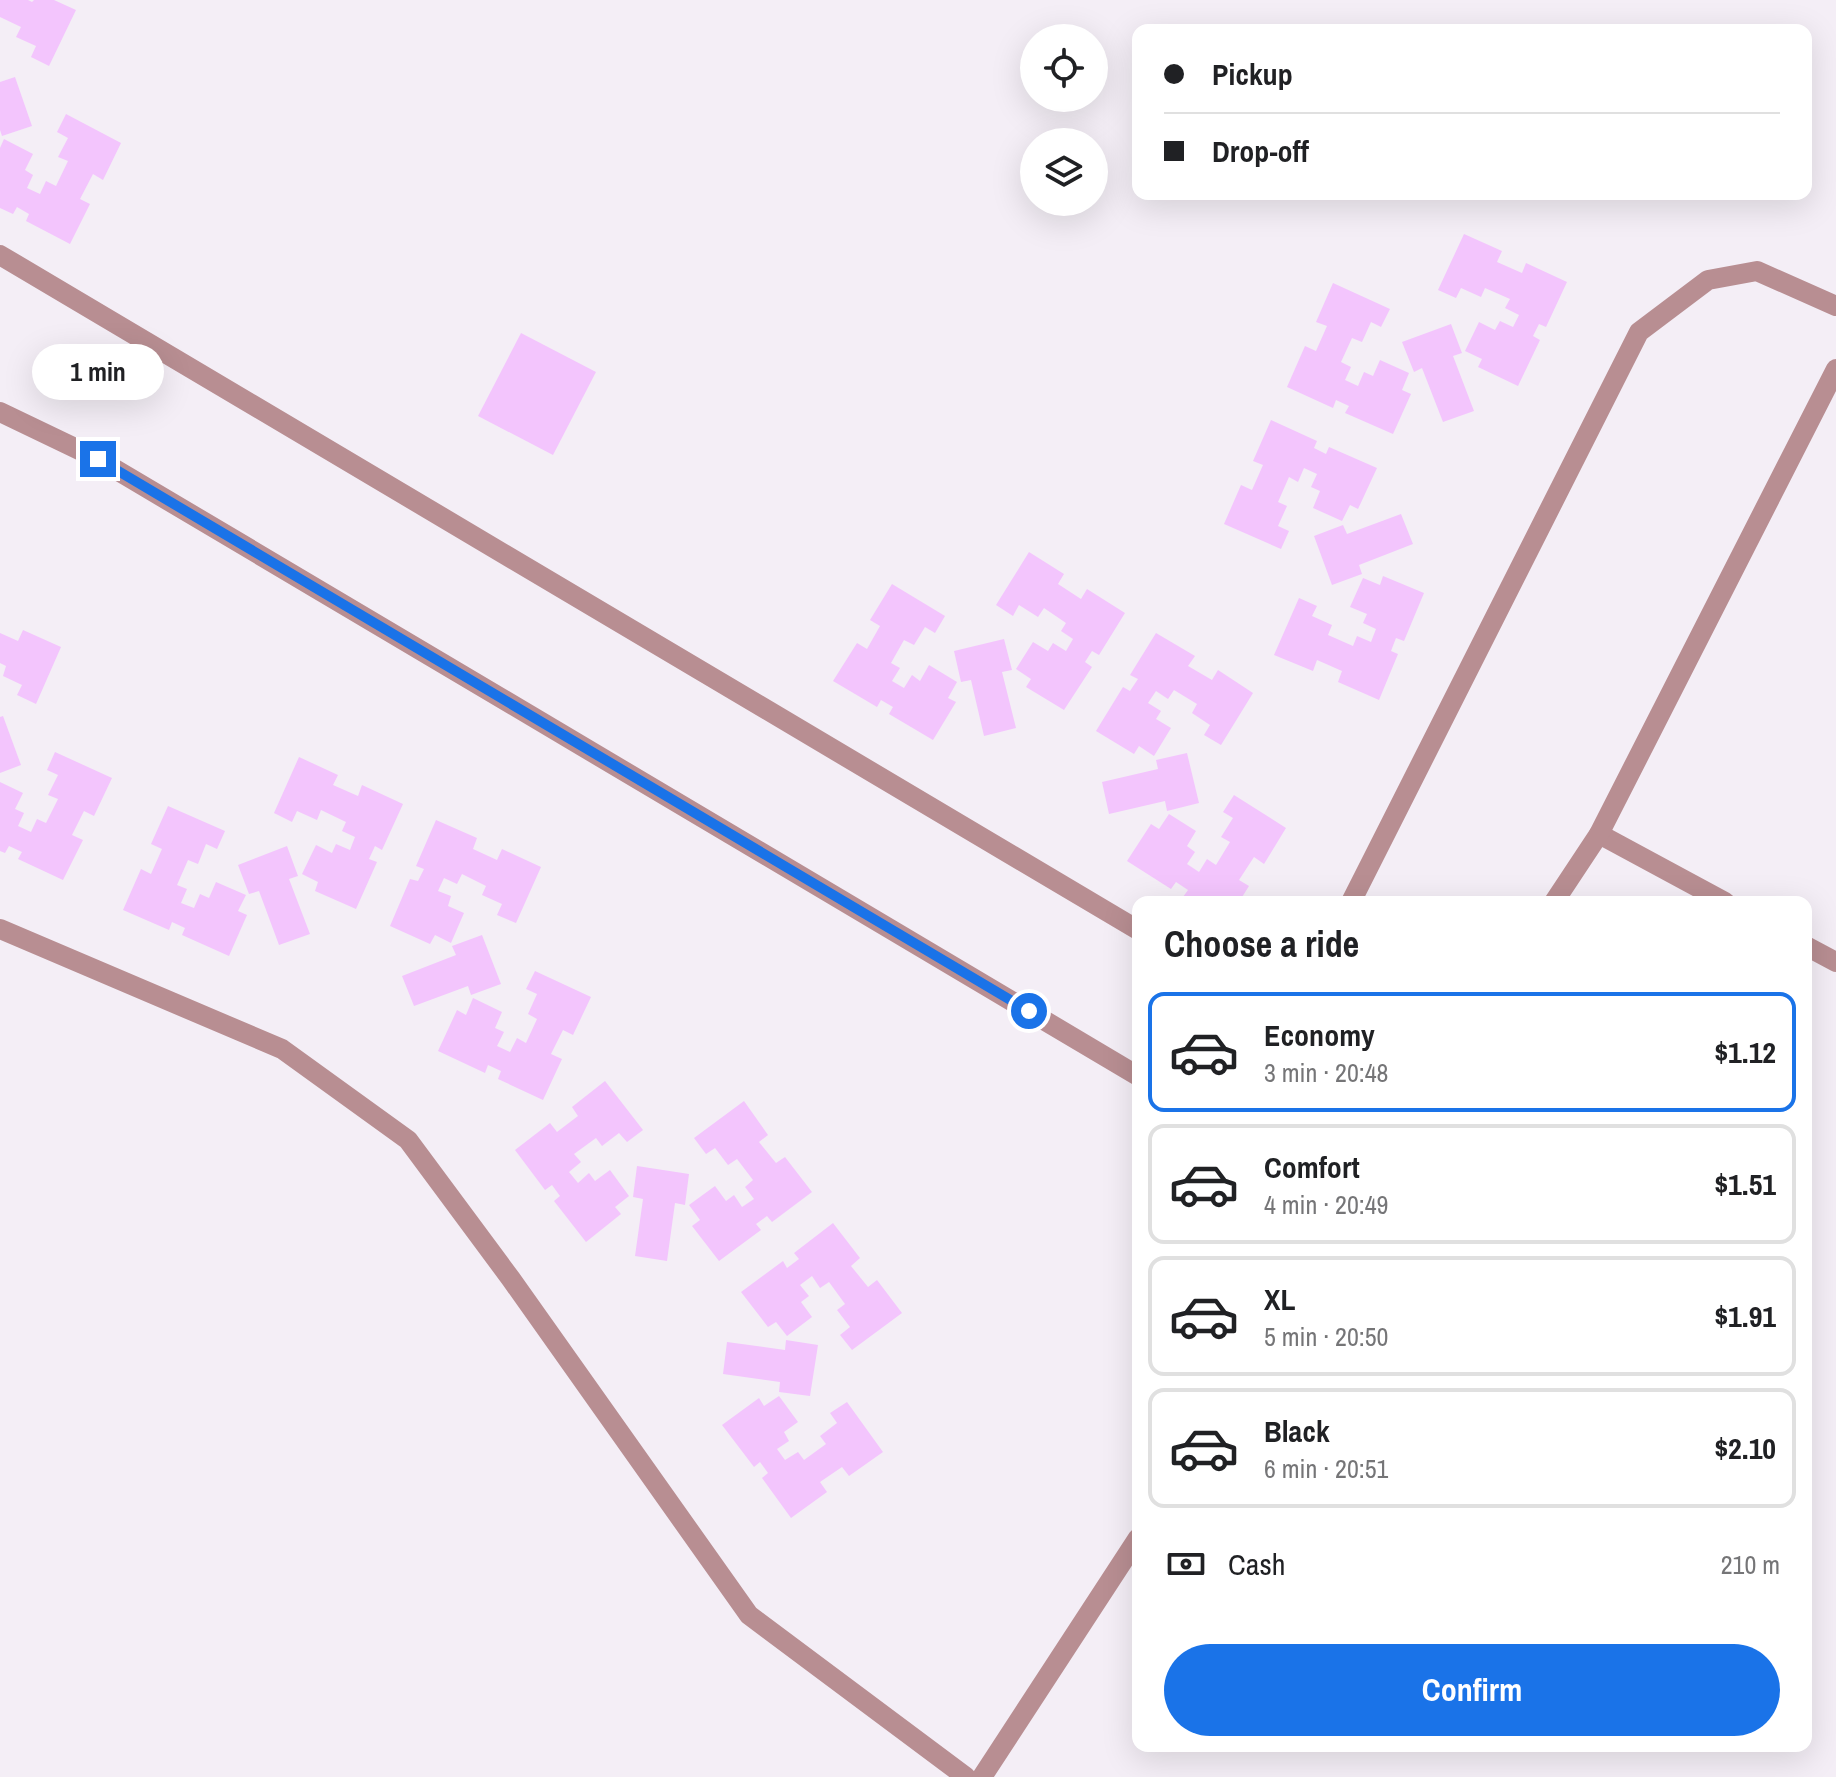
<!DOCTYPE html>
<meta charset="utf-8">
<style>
:root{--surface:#fff;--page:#f6f6f6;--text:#202124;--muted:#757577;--line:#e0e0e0;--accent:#1a73e8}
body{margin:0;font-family:"Archivo Narrow",sans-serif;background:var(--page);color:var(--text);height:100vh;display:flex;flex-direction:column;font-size:30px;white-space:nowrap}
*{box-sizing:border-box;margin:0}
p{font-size:26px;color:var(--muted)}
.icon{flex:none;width:44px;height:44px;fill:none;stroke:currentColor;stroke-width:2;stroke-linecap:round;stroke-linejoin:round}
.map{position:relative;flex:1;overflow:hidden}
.sheet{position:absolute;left:1132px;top:896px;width:680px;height:856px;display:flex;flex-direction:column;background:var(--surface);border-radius:16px;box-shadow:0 8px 32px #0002}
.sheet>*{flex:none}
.hud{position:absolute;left:1132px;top:24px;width:680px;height:176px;border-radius:16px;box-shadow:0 8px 32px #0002;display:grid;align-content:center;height:176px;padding:0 32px;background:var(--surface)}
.fabs{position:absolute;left:1020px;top:24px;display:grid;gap:16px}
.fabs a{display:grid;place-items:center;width:88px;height:88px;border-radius:50%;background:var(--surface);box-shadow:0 8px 32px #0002;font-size:40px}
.end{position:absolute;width:36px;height:36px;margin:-18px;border:10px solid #1a73e8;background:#fff;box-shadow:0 0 0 4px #fff}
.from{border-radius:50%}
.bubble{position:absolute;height:56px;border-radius:28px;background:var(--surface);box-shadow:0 8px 32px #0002;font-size:26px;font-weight:700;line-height:56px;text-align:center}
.hud b{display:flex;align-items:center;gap:28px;height:76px;font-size:30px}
.hud b+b{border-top:2px solid var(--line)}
.hud i{width:20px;height:20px;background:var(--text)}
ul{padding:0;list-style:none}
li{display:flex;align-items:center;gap:24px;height:120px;margin:0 16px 12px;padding:0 16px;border:4px solid var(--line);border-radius:16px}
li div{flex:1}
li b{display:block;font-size:30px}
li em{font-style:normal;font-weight:700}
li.active{border-color:var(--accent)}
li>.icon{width:72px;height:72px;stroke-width:1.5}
h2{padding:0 32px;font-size:36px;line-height:96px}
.pay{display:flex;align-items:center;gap:20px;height:88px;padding:0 32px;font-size:30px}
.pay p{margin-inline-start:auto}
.action{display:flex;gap:16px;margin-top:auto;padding:16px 32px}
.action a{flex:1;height:92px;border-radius:48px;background:var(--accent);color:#fff;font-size:32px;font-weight:700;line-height:92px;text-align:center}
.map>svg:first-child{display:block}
</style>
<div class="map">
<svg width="1836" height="1777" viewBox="0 0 1836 1777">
<rect width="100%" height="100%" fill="#f4eef6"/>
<!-- building -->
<g fill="#f3c5fd">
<polygon points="0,0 28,0 32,2 34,0 54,0 76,10 49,66 31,57 36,46 16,37 21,27 0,17"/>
<polygon points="15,77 32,126 2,136 0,130 0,82"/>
<polygon points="66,114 121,143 103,180 93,174 80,199 90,204 70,244 26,221 29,214 17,207 13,214 0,208 0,148 4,139 33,154 25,170 33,175 27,188 40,194 46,181 56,186 68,161 58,157 68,138 57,132"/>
<polygon points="1464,234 1502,251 1497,262 1522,273 1526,263 1567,282 1546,327 1539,324 1533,336 1540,340 1518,386 1478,367 1482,359 1465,351 1479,322 1495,330 1500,321 1513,327 1519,315 1505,308 1510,299 1485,288 1481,297 1461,288 1456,298 1438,290"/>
<polygon points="1333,283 1390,309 1381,327 1371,322 1362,342 1352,338 1341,362 1351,367 1345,380 1358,386 1364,372 1373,376 1380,360 1409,373 1402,390 1411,394 1393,434 1345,413 1349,406 1336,400 1333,408 1287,387 1305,346 1316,351 1327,326 1316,322"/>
<polygon points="1451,324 1462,353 1453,356 1474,411 1443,422 1422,368 1414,372 1402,342"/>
<polygon points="521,333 596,372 553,455 478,416"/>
<polygon points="1271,420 1317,441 1314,448 1326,454 1329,447 1377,468 1358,509 1350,505 1342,521 1313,508 1320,491 1311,487 1317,474 1304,468 1298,482 1289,477 1278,502 1287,506 1278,526 1289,531 1281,549 1224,524 1241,485 1252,490 1263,465 1253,461"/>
<polygon points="1401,514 1413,544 1359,565 1362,574 1332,585 1314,536 1343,525 1347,534"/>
<polygon points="1029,552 1064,574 1058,584 1081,599 1087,589 1125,613 1099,655 1092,651 1085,662 1092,667 1064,710 1026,687 1031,679 1016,669 1033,642 1048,651 1053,643 1066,651 1073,639 1061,631 1066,623 1044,608 1038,617 1019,605 1013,616 996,605"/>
<polygon points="1383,576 1424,593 1404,641 1396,638 1391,651 1398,654 1379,700 1338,682 1342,671 1317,660 1313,671 1274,655 1299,598 1317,606 1312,616 1332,625 1328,635 1353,646 1357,636 1371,642 1376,629 1363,623 1367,614 1350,607 1363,578 1380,585"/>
<polygon points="892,584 945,616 935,633 925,627 914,645 904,640 891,663 900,668 892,681 904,688 912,675 920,681 929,665 957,682 948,698 956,702 933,740 889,714 893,707 881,700 877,707 833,681 857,643 867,649 880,626 870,620"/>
<polygon points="23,630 61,647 36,704 17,695 22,685 3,676 6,666 0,663 0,633 18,641"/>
<polygon points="1156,633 1195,656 1188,666 1212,680 1218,670 1253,693 1221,745 1204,735 1210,725 1192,713 1197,704 1174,690 1168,699 1156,691 1148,703 1161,711 1156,719 1171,728 1154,756 1139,746 1134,754 1096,731 1123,687 1130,691 1138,679 1130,675"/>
<polygon points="1004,639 1012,670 1002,672 1016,728 984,736 971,680 961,682 954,651"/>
<polygon points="3,716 21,765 0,773 0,717"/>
<polygon points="55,752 112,778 94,816 84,811 72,835 83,840 63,880 18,859 22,852 9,846 5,853 0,851 0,782 23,793 15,809 24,813 18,826 31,832 37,819 46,823 58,799 48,795 58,775 47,770"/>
<polygon points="1187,753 1199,803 1167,811 1165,801 1109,814 1102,782 1158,769 1156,760"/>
<polygon points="299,757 338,775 333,785 358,796 362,785 403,804 382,850 375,846 369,859 377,862 356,909 315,891 318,882 302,874 316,845 332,853 336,844 350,850 355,837 342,831 346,822 321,810 317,820 297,811 292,822 274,813"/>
<polygon points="1234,795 1286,828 1264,864 1254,857 1239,880 1249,886 1239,902 1191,902 1183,897 1188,890 1176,882 1171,889 1127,861 1151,824 1159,829 1169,814 1196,831 1187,846 1195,852 1187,864 1199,872 1207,859 1216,865 1230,842 1221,837 1233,818 1223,812"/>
<polygon points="168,806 225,831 217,849 206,844 198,864 188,860 177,885 187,889 181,903 194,908 200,894 209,898 216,882 246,895 238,911 247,915 229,956 182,935 185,928 172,922 169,930 123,910 141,869 151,874 162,849 151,844"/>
<polygon points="436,820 477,838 473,849 497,860 502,849 541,867 516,923 497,915 502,904 482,895 486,886 462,874 457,884 444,878 438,891 451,896 448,906 464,913 451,943 435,935 430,944 390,926 410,879 418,881 424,869 416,866"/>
<polygon points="287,846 298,876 289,879 310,934 279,945 259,891 249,894 238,865"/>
<polygon points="482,935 501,984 471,995 468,986 414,1006 402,976 456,955 452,946"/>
<polygon points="535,971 591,997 573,1035 563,1030 551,1054 562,1059 543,1100 498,1079 501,1071 488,1065 485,1073 438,1051 457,1010 466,1015 473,998 502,1012 495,1028 504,1032 497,1046 510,1052 517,1038 526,1043 537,1019 528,1014 537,994 526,989"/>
<polygon points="605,1081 643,1130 627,1142 619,1133 602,1146 596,1138 574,1154 581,1162 569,1172 578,1183 589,1173 595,1181 610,1170 629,1196 615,1207 621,1214 586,1242 554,1201 560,1196 552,1185 545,1190 515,1150 550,1123 557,1132 578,1116 572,1107"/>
<polygon points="744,1101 768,1135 759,1142 776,1163 785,1157 812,1192 772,1222 767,1216 756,1224 761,1230 719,1261 692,1226 700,1220 689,1205 715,1186 726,1201 734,1195 742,1207 754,1199 745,1187 753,1180 737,1159 728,1165 715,1148 706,1154 694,1138"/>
<polygon points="637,1166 689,1174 685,1205 675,1203 667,1261 635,1256 643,1199 633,1197"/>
<polygon points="833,1223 860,1258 851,1266 868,1287 877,1280 902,1313 852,1350 840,1335 850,1327 837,1310 845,1304 829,1282 820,1288 812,1276 800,1285 809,1296 801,1302 812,1317 787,1336 776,1322 768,1327 741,1292 783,1261 787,1268 799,1259 794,1253"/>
<polygon points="786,1340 818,1345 810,1396 779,1392 780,1382 723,1374 727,1342 785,1350"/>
<polygon points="779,1396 798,1422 784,1432 789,1441 777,1449 785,1460 798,1452 804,1460 826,1444 820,1436 837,1423 830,1413 847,1402 883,1452 849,1476 842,1467 820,1482 827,1492 791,1518 762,1478 768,1473 760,1462 754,1467 722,1425 759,1398 764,1406"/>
</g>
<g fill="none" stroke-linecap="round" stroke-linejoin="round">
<!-- minor -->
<g stroke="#b88e92" stroke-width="20">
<polyline points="0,255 1138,930"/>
<polyline points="0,412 98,459 1138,1076"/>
<polyline points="1599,834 1725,902"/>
<polyline points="1351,902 1639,332 1708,280 1757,271 1836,306"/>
<polyline points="1554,902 1599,834 1836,369"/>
<polyline points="0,929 282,1049 408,1140 511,1279 749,1615 966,1777"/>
<polyline points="1806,946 1836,962"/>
<polyline points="982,1777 1138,1538"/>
</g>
</g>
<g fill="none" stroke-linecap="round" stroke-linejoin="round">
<!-- route -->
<polyline stroke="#1a73e8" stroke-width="10" points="98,459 1029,1011"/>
</g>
</svg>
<div class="fabs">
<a><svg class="icon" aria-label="locate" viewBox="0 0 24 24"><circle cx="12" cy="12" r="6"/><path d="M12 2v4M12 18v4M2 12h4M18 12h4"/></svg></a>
<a><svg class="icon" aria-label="layers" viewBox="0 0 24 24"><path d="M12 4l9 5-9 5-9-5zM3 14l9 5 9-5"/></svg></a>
</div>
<i class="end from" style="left:1029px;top:1011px"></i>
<i class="end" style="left:98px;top:459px"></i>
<div class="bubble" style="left:32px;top:344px;width:132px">1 min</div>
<div class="hud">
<b><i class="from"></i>Pickup</b>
<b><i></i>Drop-off</b>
</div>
<section class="sheet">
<h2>Choose a ride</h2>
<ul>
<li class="active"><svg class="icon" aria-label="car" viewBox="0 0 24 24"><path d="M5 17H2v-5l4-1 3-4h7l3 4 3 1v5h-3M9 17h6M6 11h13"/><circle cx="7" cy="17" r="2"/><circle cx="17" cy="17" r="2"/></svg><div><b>Economy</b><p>3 min · 20:48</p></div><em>$1.12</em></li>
<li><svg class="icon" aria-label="car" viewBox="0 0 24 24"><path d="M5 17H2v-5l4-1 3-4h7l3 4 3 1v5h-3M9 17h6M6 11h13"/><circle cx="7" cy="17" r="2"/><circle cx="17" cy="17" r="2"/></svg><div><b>Comfort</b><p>4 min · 20:49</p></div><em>$1.51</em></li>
<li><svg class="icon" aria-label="car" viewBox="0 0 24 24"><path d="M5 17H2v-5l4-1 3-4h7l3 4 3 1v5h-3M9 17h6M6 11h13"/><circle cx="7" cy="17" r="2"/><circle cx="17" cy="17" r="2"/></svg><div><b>XL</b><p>5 min · 20:50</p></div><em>$1.91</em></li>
<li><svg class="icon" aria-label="car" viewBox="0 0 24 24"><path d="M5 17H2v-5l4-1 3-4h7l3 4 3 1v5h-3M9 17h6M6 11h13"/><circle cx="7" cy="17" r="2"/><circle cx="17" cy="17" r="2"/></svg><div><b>Black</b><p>6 min · 20:51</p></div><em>$2.10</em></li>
</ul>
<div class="pay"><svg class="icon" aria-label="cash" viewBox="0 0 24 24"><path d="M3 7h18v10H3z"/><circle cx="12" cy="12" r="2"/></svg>Cash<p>210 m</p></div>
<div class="action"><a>Confirm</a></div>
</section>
</div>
